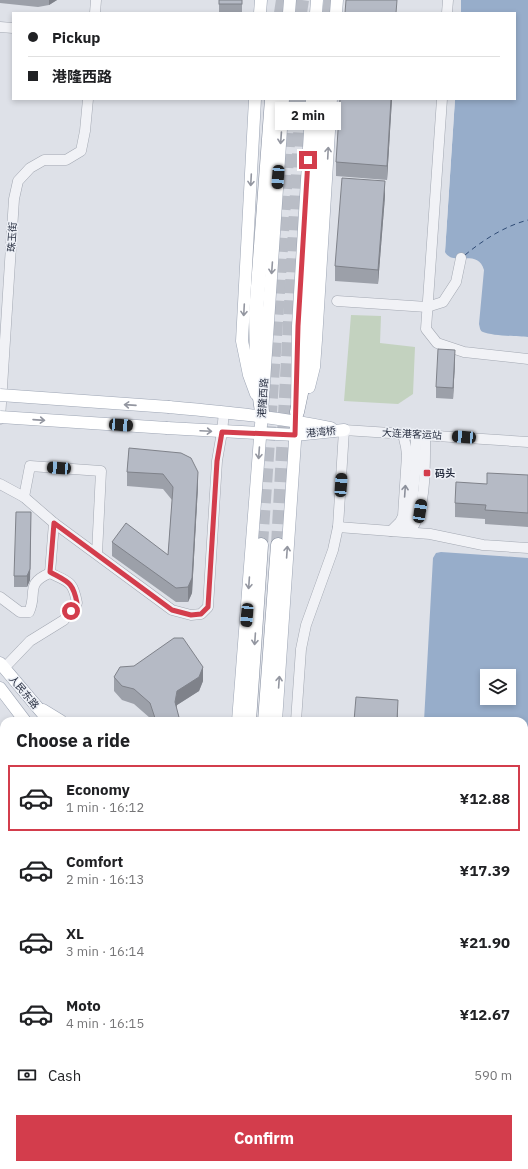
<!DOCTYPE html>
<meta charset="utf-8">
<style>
:root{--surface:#fff;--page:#f6f6f6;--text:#202124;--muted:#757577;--line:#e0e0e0;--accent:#d33d4c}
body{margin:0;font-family:"IBM Plex Sans","Noto Sans SC",sans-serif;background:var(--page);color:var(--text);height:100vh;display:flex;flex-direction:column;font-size:15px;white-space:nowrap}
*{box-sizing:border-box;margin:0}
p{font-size:13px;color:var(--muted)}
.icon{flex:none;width:22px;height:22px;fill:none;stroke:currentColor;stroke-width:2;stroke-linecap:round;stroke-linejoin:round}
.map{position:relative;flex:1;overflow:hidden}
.details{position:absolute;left:0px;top:717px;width:528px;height:452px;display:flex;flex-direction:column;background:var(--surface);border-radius:12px 12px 0 0;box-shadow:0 2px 6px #0003}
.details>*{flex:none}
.hud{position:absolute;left:12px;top:12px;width:504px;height:88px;border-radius:0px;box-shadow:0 2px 6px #0003;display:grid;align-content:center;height:88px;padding:0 16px;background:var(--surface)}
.controls{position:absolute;left:480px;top:669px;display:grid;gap:8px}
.controls a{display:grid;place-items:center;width:36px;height:36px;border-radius:0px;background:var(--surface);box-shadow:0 2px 6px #0003;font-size:20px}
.end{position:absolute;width:18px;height:18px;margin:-9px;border:5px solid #d33d4c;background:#fff;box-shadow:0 0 0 2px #fff}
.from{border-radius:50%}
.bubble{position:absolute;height:28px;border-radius:0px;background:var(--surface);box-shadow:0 2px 6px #0003;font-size:13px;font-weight:800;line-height:28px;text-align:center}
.car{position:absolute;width:12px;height:24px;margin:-12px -6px;border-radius:5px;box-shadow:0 0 3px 1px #0007;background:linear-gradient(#222 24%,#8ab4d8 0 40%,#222 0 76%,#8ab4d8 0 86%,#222 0)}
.hud b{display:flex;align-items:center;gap:14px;height:38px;font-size:15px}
.hud b+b{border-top:1px solid var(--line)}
.hud i{width:10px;height:10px;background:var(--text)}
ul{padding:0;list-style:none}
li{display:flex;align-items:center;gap:12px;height:66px;margin:0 8px 6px;padding:0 8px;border:2px solid transparent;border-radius:0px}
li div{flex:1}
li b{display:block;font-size:15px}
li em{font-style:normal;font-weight:800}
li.current{border-color:var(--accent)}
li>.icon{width:36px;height:36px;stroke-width:1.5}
h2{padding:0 16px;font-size:18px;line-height:48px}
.pay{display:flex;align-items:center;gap:10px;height:44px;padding:0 16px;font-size:15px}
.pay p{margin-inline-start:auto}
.primary-button{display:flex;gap:8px;margin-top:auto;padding:8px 16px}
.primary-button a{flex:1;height:46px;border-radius:0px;background:var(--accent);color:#fff;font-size:16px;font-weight:800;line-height:46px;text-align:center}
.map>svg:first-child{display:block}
</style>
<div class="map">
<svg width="528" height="1169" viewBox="0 0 528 1169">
<rect width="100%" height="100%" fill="#dee1e8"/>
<!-- green -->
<g fill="#c3d2bf">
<polygon points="351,315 381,316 380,343 415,347 413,394 398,404 344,401"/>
<polygon points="524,1113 528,1113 528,1169 467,1169 467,1165 524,1165"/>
</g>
<!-- water -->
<g fill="#97adca" fill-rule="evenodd">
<path d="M 461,0 L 528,0 L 528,337 C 518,336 492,336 483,332 C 480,331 480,328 479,324 L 484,270 C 478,248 453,267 445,252 L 455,99 L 515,99 L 515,13 L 461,13 Z"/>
<path d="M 441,552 L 528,558 L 528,1047 L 524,1046 L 524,721 L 424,721 L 433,558 L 436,553 ZM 487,676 L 509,676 L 509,698 L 487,698 Z"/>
</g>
<!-- pier -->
<polygon fill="#dee1e8" points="453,99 455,99 445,252 443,252"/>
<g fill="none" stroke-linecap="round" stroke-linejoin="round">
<!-- ferry -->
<path stroke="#2f4b75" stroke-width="1" stroke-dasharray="5 4" stroke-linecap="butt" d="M 465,255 C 483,240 505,226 528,220"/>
<!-- highway-tunnel -->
<g stroke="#b9bdc6" stroke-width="14" stroke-dasharray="14 7" stroke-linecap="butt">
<polyline points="281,13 283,0"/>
<polyline points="300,13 302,0"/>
<polyline points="329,13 331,0"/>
<polyline points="261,545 291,99"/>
<polyline points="278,545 302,99"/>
</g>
<defs>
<g id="minor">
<polyline points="95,13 96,0"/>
<polyline points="447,13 448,0"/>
<polyline points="0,27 13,28"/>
<polyline points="442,99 426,329 437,343 464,352 528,359"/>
<polyline points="337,301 427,307 443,302 456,282 461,258"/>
<polyline points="0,419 14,199 18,181 30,168 44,160 66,160 81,151 85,131 88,99"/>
<polyline points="0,484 24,497 54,523 172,610 191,615 201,614 208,607 217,461 222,432 224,412"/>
<polyline points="24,497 30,466 101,471 97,554"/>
<polyline points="338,527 430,534 483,545 528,548"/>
<polyline points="401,530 408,522 411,513 415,474 416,434"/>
<polyline points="391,531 400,522 403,516 407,455 406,447 403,434"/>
<path d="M 409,532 C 427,514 425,460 425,435"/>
<path d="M 0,597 L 20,612 L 29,612 C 38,593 24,584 50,573"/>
<path d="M 9,663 L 30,641 L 64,620 L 77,603 C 73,581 69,582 50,573 L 54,523"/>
<polyline points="296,721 301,649 306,625 333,550 338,527 344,430 528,442"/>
<polyline points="524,1078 528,1079"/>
<polyline points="0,1168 2,1169"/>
</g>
<g id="major">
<polyline points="260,13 261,0"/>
<polyline points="289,13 290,0"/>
<polyline points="316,13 317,0"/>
<polyline points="336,13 337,0"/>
<polyline points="255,99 242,341 249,375 256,394"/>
<polyline points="309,387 314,367 316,340 331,99"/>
<path d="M 169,407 C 223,412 278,417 331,428"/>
<polyline points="167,428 295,435 344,430"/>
<polyline points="0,663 49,721"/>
<polyline points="0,688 25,721"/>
<polyline points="43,710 61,721"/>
<polyline points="238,721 262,412 283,99"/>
<polyline points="276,721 297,412 298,326 312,99"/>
<polyline points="390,1165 393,1169"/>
<polyline points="404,1165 408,1169"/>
<polyline points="424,1165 428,1169"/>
<polyline points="441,1165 443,1169"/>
<polyline points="84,1169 86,1165"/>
<polyline points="133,1169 135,1165"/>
</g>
<g id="highway">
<polyline points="262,412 257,377 256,313 272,99"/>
<polyline points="297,412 305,374 308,355 322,99"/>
<polyline points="249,721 261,545"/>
<polyline points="265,721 278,545"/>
</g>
</defs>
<!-- minor casing -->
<use href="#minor" stroke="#a3a8b2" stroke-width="11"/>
<!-- major casing -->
<use href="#major" stroke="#9da5b4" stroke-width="13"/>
<!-- highway casing -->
<use href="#highway" stroke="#858e9f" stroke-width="15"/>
<!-- minor -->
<use href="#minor" stroke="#f1f2f6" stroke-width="10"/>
<!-- major -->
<use href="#major" stroke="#fff" stroke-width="12"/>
<!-- highway -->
<use href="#highway" stroke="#fff" stroke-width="14"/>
<defs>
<g id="major-bridge">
<polyline points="0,395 169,407"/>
<polyline points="0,417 167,428"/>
</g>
</defs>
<!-- major-bridge casing -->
<use href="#major-bridge" stroke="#9da5b4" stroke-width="13" stroke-linecap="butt"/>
<!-- major-bridge -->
<use href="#major-bridge" stroke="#fff" stroke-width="12"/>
</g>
<!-- wall -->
<g fill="#9ca0a9">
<polygon points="0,0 57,0 49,5 38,7 0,3"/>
<rect x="219" y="0" width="23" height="13"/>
<polygon points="392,99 387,180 336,176 336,162"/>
<polygon points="385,196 378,284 335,281 335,266"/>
<polygon points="455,361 453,399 436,398 436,387"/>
<polygon points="129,448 198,486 192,593 188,602 176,602 112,556 112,542 168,555 172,500 163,489 127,486 127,472"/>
<polygon points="528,475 528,527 485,524 485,519 455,517 455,503 487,484"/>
<polygon points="31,523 30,580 27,587 14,587 14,576"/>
<polygon points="114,677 203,681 199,691 177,705 176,707 180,721 152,721 150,718 134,704 122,700 114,691"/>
<polygon points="0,1051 4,1053 4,1121 0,1119"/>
<polygon points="244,1165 272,1165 273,1169 246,1169"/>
</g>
<!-- shaded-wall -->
<g fill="#7f828a">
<polygon points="49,0 57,0 49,5"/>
<polygon points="391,99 392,99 387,180 387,166"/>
<polygon points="385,181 385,196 378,284 378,270"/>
<polygon points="455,350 455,361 453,399 453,388"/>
<polygon points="198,472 198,486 192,593 188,602 188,587"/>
<polygon points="31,512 30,580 27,587 27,576"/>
<polygon points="203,667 203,681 199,691 177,705 175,716 175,702 177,691"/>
<polygon points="398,700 398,721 397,721"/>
</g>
<!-- building -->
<g fill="#b5bac5" stroke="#7f828a">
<rect x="219" y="0" width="23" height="4"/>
<polygon points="346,0 397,0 396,13 345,13"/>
<polygon points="340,99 391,99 387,166 336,162"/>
<polygon points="342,178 385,181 378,270 335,266"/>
<polygon points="438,349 455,350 453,388 436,387"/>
<polygon points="129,448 181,453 191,458 198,472 192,578 188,587 176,588 112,542 126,523 168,555 173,487 163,474 127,472"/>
<polygon points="487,473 528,475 528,513 485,510 486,505 455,503 456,482 487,484"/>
<polygon points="16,512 31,512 30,569 27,576 14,576"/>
<polygon points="174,638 183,638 203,667 199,677 177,691 175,702 180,721 156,721 150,703 134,689 122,686 114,677 120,667 134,666"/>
<polygon points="356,697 398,700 397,721 354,721"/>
<polygon points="0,1051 4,1053 4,1103 0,1100"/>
<polygon points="249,1165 272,1165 273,1169 250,1169"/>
</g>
<!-- one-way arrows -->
<defs><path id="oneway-shaft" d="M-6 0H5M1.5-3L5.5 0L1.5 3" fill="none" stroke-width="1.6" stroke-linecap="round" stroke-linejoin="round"/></defs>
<g stroke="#9396a0">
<use href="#oneway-shaft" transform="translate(281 138) rotate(94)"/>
<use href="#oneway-shaft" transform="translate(328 153) rotate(-87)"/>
<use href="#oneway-shaft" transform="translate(251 180) rotate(93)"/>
<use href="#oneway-shaft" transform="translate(272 268) rotate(94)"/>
<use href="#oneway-shaft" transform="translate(244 310) rotate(93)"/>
<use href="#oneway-shaft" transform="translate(130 405) rotate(-176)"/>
<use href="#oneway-shaft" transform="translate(39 420) rotate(4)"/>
<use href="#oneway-shaft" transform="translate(206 431) rotate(3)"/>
<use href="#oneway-shaft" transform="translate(259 453) rotate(94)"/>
<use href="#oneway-shaft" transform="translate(287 552) rotate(-86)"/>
<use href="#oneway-shaft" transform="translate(249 583) rotate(94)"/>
<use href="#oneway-shaft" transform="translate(255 639) rotate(94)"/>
<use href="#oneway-shaft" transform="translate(279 682) rotate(-86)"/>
</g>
<use stroke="#8c909b" href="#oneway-shaft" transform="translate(405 491) rotate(-86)"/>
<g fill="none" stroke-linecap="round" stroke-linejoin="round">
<!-- route -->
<path stroke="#d33d4c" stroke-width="5" d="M 71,611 L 77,603 C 73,582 68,582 50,572 L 54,523 L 172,610 L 191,615 L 201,614 L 208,607 L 217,461 L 222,432 L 295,435 L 298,326 L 308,160"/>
</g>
<!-- markers -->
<rect fill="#d33d4c" stroke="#edf0f6" stroke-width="1.5" x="423" y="469" width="8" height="8" rx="2"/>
<g text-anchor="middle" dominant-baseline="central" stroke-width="3" stroke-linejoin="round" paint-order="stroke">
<!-- street labels -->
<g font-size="10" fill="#272e40" stroke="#edf0f6">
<text transform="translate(12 237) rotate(-86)">珠玉街</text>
<text transform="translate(263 398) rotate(-86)">港隆西路</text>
<text transform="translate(321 432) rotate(-6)">港湾桥</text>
<text transform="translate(412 434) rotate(3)">大连港客运站</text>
<text transform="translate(24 692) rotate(50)">人民东路</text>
</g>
<!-- poi labels -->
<g font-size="10" font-weight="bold" fill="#272e40" stroke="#edf0f6" text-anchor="start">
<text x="435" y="473">码头</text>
</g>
</g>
</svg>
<div class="controls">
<a><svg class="icon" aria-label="layers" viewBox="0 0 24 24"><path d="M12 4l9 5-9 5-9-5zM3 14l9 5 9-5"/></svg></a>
</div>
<i class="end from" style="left:71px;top:611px"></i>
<i class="end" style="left:308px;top:160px"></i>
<div class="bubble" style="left:275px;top:102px;width:66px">2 min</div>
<i class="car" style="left:278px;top:177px;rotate:184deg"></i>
<i class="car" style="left:121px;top:425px;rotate:94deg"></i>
<i class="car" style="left:464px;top:437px;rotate:274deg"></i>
<i class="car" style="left:59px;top:468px;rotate:274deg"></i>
<i class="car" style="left:341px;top:485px;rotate:4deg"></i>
<i class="car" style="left:420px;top:511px;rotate:9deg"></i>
<i class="car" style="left:247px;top:615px;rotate:185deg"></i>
<div class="hud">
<b><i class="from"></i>Pickup</b>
<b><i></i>港隆西路</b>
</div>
<section class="details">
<h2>Choose a ride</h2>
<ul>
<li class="current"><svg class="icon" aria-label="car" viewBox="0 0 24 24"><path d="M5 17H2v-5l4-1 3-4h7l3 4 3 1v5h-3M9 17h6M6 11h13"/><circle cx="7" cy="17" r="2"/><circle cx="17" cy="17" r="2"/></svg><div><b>Economy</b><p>1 min · 16:12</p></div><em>¥12.88</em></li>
<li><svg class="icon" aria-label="car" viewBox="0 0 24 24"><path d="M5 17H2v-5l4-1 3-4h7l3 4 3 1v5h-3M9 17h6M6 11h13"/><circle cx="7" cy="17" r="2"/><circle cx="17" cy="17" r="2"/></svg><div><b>Comfort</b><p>2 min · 16:13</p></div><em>¥17.39</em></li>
<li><svg class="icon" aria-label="car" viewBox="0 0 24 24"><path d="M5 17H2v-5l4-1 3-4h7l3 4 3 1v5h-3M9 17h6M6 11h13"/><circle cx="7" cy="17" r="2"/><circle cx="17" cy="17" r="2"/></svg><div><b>XL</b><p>3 min · 16:14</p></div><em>¥21.90</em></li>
<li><svg class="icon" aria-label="car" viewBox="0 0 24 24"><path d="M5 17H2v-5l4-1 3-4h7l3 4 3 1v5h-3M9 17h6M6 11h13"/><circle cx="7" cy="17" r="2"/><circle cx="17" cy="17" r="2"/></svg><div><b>Moto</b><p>4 min · 16:15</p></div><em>¥12.67</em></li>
</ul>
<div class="pay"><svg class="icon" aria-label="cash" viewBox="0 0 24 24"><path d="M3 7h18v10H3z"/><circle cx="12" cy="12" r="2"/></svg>Cash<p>590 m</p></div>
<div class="primary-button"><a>Confirm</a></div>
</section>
</div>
